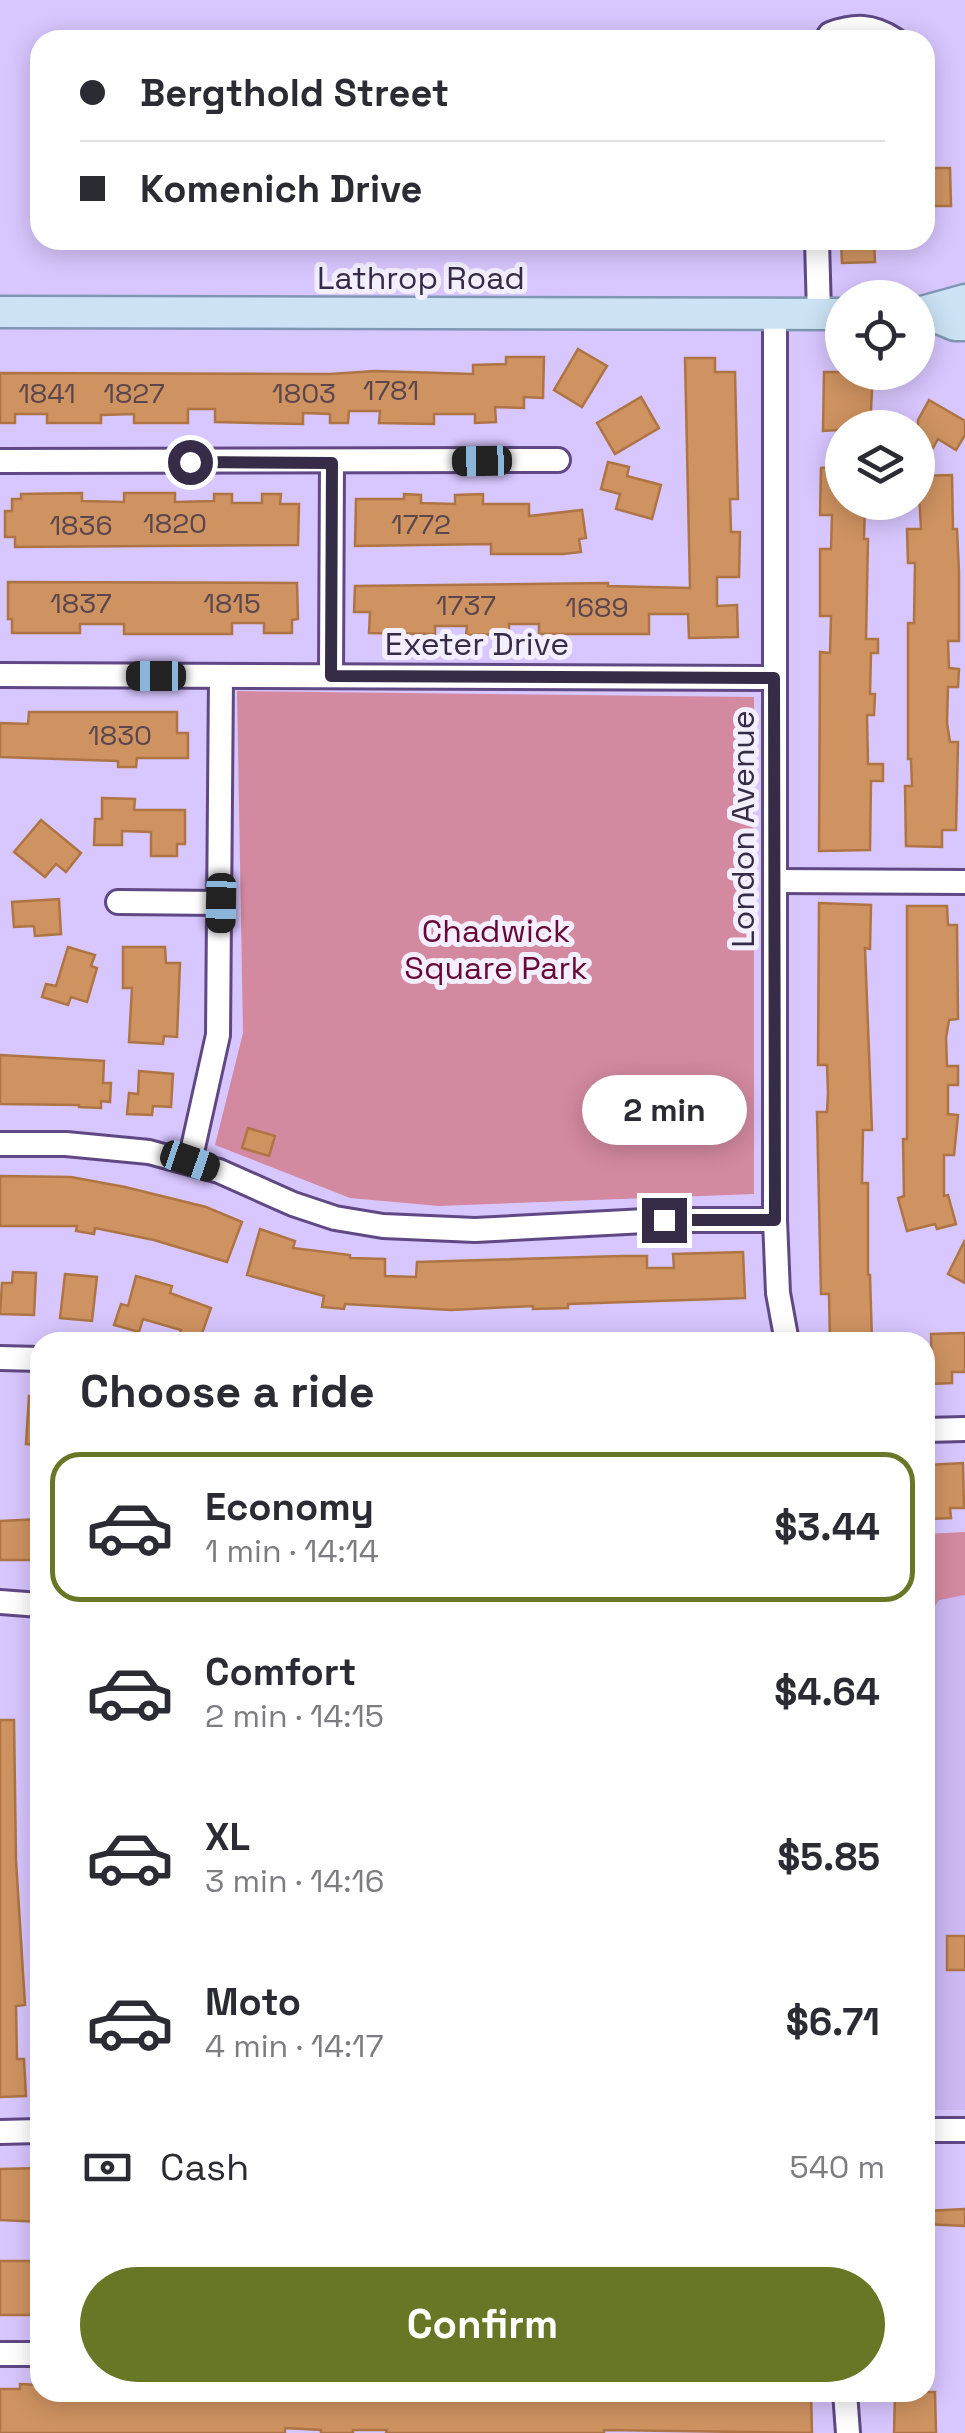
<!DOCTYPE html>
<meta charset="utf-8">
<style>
:root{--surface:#fff;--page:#f2f2f3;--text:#2b2b33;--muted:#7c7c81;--line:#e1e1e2;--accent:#677725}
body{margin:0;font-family:"Space Grotesk",sans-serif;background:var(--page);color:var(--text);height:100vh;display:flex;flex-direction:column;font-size:38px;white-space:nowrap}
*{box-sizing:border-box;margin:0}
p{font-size:32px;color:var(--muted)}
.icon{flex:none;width:55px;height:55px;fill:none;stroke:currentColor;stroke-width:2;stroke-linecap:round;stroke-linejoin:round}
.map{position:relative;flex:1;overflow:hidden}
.details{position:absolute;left:30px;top:1332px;width:905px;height:1070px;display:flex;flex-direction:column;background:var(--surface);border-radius:30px;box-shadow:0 5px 25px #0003}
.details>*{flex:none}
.top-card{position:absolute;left:30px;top:30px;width:905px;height:220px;border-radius:30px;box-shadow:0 5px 25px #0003;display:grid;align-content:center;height:220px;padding:0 50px;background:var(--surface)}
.tools{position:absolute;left:825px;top:280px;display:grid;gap:20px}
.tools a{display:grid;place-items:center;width:110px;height:110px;border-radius:50%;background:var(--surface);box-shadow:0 5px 25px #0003;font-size:50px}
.end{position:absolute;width:45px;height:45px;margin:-22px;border:12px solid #362c48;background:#fff;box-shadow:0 0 0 5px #fff}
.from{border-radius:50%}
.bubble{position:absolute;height:70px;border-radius:35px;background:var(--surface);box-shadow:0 5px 25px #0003;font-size:32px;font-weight:700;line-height:70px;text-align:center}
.car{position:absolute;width:30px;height:60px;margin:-30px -15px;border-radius:12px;box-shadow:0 0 8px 2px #0007;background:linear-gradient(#222 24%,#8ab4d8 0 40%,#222 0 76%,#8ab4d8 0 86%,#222 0)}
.top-card b{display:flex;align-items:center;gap:35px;height:95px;font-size:38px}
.top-card b+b{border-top:2px solid var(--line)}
.top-card i{width:25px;height:25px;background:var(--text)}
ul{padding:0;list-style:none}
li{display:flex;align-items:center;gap:30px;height:150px;margin:0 20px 15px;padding:0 30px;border:5px solid transparent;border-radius:30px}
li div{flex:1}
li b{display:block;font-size:38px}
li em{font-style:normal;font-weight:700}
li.selected{border-color:var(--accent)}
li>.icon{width:90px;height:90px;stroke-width:1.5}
h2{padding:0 50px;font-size:45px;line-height:120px}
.pay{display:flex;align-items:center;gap:25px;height:110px;padding:0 50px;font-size:38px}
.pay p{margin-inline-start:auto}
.primary-button{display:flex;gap:20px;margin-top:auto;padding:20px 50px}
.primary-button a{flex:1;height:115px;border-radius:60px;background:var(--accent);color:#fff;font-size:40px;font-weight:700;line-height:115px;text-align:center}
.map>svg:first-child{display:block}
</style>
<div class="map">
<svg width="965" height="2433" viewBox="0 0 965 2433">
<rect width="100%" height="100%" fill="#d8c6fe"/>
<!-- built -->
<polygon fill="#ccb8f3" points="965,1534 965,2110 925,2110 925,1535"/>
<!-- green -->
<g fill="#d389a0">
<polygon points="237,691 754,697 754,1194 439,1206 350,1198 215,1145 243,1033"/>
<polygon points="965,1532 965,1595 939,1600 928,1616 925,1782 925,1534"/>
</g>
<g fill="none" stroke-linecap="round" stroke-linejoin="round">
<!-- stream -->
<polyline stroke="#46b09d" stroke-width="5" points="28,1368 40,1380"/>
</g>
<!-- building -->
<g fill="#cf9361" stroke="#ae7444" stroke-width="2.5">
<polygon points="925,168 950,168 951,206 933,206 932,188 925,188"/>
<polygon points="841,240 874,240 875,262 842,263"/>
<polygon points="578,349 607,366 582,407 554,390"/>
<polygon points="506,357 544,357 543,398 524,397 524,408 495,407 496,422 475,423 475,414 434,414 434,424 379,423 380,411 349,411 348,423 330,423 330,414 303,413 303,424 215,422 215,409 188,409 188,423 134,423 134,414 101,415 101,423 47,423 47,414 15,414 15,423 0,423 0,373 330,374 375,371 473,374 473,365 506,364"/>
<polygon points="685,358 715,358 715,372 735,372 738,499 730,499 731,532 740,532 739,577 717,577 717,606 737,605 738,637 689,638 688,614 649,614 649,634 539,634 539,624 509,624 509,634 466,635 467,626 435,626 435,634 369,633 370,612 354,612 355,586 608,583 608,586 690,588"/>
<polygon points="824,372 873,372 870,428 823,431"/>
<polygon points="641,397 659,428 615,454 597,423"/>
<polygon points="929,400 965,421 965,435 956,450 938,439 933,448 918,439 918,420"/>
<polygon points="608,462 629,467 627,476 661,485 652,519 616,509 620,494 601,489"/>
<polygon points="842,467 842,502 865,502 864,539 868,539 866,639 878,639 878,653 871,653 870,694 875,694 874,715 867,715 868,764 883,764 883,781 871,781 870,850 819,851 820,652 830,653 831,616 820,616 820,549 831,549 832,515 820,515 821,468"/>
<polygon points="952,475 953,529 957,529 959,572 959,641 948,641 949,668 959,669 958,687 948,687 947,723 950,742 958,742 956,830 942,830 942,847 906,846 905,786 912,786 911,759 908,759 908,623 914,623 915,563 908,563 907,529 921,529 918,476"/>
<polygon points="82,493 82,501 124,502 124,493 175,493 175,502 214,501 214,494 232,494 232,503 262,503 262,494 281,494 280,504 299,504 298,545 15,547 15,537 5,537 5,511 12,511 12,499 21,499 21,494"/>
<polygon points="404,494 421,495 421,503 455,504 455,495 483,494 483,504 529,504 529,516 582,510 586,538 579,539 581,552 563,554 491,554 491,544 355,546 356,499 404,499"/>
<polygon points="8,582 297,583 298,619 292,620 292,633 264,633 264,623 232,623 232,634 124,634 124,624 80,624 80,633 12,633 12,619 8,619"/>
<polygon points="29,712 177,712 177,733 188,733 188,758 137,758 136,767 118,767 118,761 0,757 0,723 28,724"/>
<polygon points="102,798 135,799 134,810 185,810 185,844 177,844 177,856 151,856 151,832 122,831 122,845 94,845 95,819 102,819"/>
<polygon points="41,820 81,853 66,872 56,864 45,877 14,852"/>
<polygon points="59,899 61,934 35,936 34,926 14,927 12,902"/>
<polygon points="819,903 871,905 870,949 865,948 872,1130 863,1130 862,1183 868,1183 868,1275 870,1275 872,1342 830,1342 829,1294 821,1294 817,1112 827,1112 828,1093 827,1065 818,1065"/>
<polygon points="907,906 947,906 948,925 957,925 958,1019 949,1020 946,1038 947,1066 958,1066 958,1085 948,1085 948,1114 958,1115 954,1155 944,1155 944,1196 948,1195 956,1224 937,1229 935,1224 907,1231 898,1198 904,1196 903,1139 907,1139"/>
<polygon points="68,947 95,955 91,966 97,968 87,1002 71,997 68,1005 42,997 46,984 56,986"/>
<polygon points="123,947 165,947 166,963 180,963 177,1037 164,1036 163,1044 129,1042 132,988 123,988"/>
<polygon points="0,1055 104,1061 103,1083 111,1083 110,1102 101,1101 101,1108 79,1107 79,1105 0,1104"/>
<polygon points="139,1071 173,1074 171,1107 153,1106 152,1115 127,1114 129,1093 138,1094"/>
<polygon points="248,1128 275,1136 269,1156 242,1148"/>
<polygon points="0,1176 71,1177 125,1187 206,1207 242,1222 227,1262 154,1240 95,1228 94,1234 76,1231 77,1226 0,1226"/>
<polygon points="260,1229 295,1241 293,1248 350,1255 350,1258 385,1259 385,1276 416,1277 417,1262 622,1256 647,1256 647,1268 674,1268 673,1254 743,1252 745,1298 568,1304 568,1308 533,1309 533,1306 451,1310 345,1304 344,1309 322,1307 324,1296 247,1275"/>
<polygon points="965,1240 965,1283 948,1274"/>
<polygon points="13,1272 36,1273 34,1315 0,1314 2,1283 12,1283"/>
<polygon points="65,1274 97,1277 92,1321 60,1318"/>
<polygon points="136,1276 172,1286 170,1293 211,1308 199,1342 177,1342 181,1330 143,1319 139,1332 114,1325 121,1304 128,1306"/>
<polygon points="965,1333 965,1372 952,1372 952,1383 932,1384 931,1334"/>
<polygon points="29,1396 40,1397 40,1445 26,1444"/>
<polygon points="963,1463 964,1508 950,1508 951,1518 930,1519 928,1465"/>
<polygon points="40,1519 40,1560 0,1560 0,1521"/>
<polygon points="0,1720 14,1720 16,1860 25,2005 16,2006 17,2059 24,2059 26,2096 0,2097"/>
<rect x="947" y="1936" width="18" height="34"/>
<polygon points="40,2168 40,2222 0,2220 0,2169"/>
<polygon points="965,2209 965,2226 925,2224 925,2211"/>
<rect x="0" y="2261" width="40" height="54"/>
<polygon points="20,2384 40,2385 40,2392 811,2392 812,2433 604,2430 604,2433 386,2433 387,2430 353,2430 353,2433 321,2433 321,2430 285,2428 285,2433 0,2433 0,2389 20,2389"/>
<polygon points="895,2392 935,2392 936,2433 894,2433"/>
</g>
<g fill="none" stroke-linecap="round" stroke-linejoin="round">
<defs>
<g id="minor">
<path d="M 826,40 L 830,34 C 855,25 872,25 895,40"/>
<polyline points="817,240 819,314"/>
<polyline points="775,314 775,1220 778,1293 787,1342"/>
<polyline points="0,461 558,460"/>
<polyline points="0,675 774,678"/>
<polyline points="331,676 332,463"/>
<polyline points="776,881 965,882"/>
<polyline points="118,902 221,903"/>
<polyline points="0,1144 66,1144 149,1152 219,1171 293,1204 335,1218 383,1226 475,1230 664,1220 775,1220"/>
<polyline points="190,1161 218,1035 221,676"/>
<polyline points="0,1358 40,1359"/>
<polyline points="925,1430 965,1429"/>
<polyline points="0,1602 40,1605"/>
<polyline points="925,2130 965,2130"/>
<polyline points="0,2132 40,2131"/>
<polyline points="0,2354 40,2354"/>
<polyline points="845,2392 848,2433"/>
</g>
<g id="major">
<polyline points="0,312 842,314"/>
<polyline points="918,313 965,300"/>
<polyline points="926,313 955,325 965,325"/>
</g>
</defs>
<!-- minor casing -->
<use href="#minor" stroke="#5f4884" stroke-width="28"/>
<!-- major casing -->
<use href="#major" stroke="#8097b4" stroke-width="35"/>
<!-- minor -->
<use href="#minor" stroke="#fff" stroke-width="22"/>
<!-- major -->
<use href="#major" stroke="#cbe3f5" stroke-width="30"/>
</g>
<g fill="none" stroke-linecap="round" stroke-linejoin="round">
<!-- route -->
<polyline stroke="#362c48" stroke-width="12" points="190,462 332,463 331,676 774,678 775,1220 664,1220"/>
</g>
<g text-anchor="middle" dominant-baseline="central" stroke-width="10" stroke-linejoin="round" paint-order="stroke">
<!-- number labels -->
<g font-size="28" fill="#5c464e">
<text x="391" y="390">1781</text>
<text x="47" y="393">1841</text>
<text x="134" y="393">1827</text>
<text x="304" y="393">1803</text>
<text x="175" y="523">1820</text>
<text x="421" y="524">1772</text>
<text x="81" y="525">1836</text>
<text x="81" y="603">1837</text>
<text x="232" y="603">1815</text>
<text x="466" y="605">1737</text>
<text x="597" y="607">1689</text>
<text x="120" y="735">1830</text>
</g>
<!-- street labels -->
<g font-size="32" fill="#362c48" stroke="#f4effe">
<text x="421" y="278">Lathrop Road</text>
<text x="477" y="644">Exeter Drive</text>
<text transform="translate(743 829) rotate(-90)">London Avenue</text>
</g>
<!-- park labels -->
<g font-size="32" fill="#690836" stroke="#f4effe">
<text x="496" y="931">Chadwick<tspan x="496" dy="37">Square Park</tspan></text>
</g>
</g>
</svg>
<div class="tools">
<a><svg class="icon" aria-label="locate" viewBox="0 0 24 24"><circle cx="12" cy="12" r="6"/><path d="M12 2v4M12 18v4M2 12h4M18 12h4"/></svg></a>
<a><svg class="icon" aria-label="layers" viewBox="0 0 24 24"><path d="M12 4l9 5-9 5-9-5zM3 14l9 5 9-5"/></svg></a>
</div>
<i class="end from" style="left:190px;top:462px"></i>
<i class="end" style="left:664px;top:1220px"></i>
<div class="bubble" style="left:582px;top:1075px;width:165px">2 min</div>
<i class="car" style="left:482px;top:461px;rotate:269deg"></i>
<i class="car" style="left:156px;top:676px;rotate:270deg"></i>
<i class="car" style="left:221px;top:903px;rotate:181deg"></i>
<i class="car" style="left:190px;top:1161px;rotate:109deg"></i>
<div class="top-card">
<b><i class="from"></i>Bergthold Street</b>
<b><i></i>Komenich Drive</b>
</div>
<section class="details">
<h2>Choose a ride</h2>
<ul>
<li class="selected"><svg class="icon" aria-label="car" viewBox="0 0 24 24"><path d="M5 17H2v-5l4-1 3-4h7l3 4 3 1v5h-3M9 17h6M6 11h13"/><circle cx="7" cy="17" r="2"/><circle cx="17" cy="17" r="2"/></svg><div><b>Economy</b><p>1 min · 14:14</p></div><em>$3.44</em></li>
<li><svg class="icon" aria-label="car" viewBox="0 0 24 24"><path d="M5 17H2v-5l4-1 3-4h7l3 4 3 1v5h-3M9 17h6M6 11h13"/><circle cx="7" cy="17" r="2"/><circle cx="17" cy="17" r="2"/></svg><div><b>Comfort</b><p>2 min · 14:15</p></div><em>$4.64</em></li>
<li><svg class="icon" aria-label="car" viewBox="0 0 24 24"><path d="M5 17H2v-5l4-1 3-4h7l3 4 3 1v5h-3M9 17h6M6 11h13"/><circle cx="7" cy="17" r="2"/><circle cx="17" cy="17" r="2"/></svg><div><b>XL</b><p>3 min · 14:16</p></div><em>$5.85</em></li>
<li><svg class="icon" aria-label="car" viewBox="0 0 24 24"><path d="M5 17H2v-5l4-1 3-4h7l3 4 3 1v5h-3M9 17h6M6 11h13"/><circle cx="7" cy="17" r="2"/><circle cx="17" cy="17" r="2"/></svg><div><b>Moto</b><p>4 min · 14:17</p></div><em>$6.71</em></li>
</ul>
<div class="pay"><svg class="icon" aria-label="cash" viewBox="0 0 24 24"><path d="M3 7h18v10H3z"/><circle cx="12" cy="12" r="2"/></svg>Cash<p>540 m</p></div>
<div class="primary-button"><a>Confirm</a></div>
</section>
</div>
